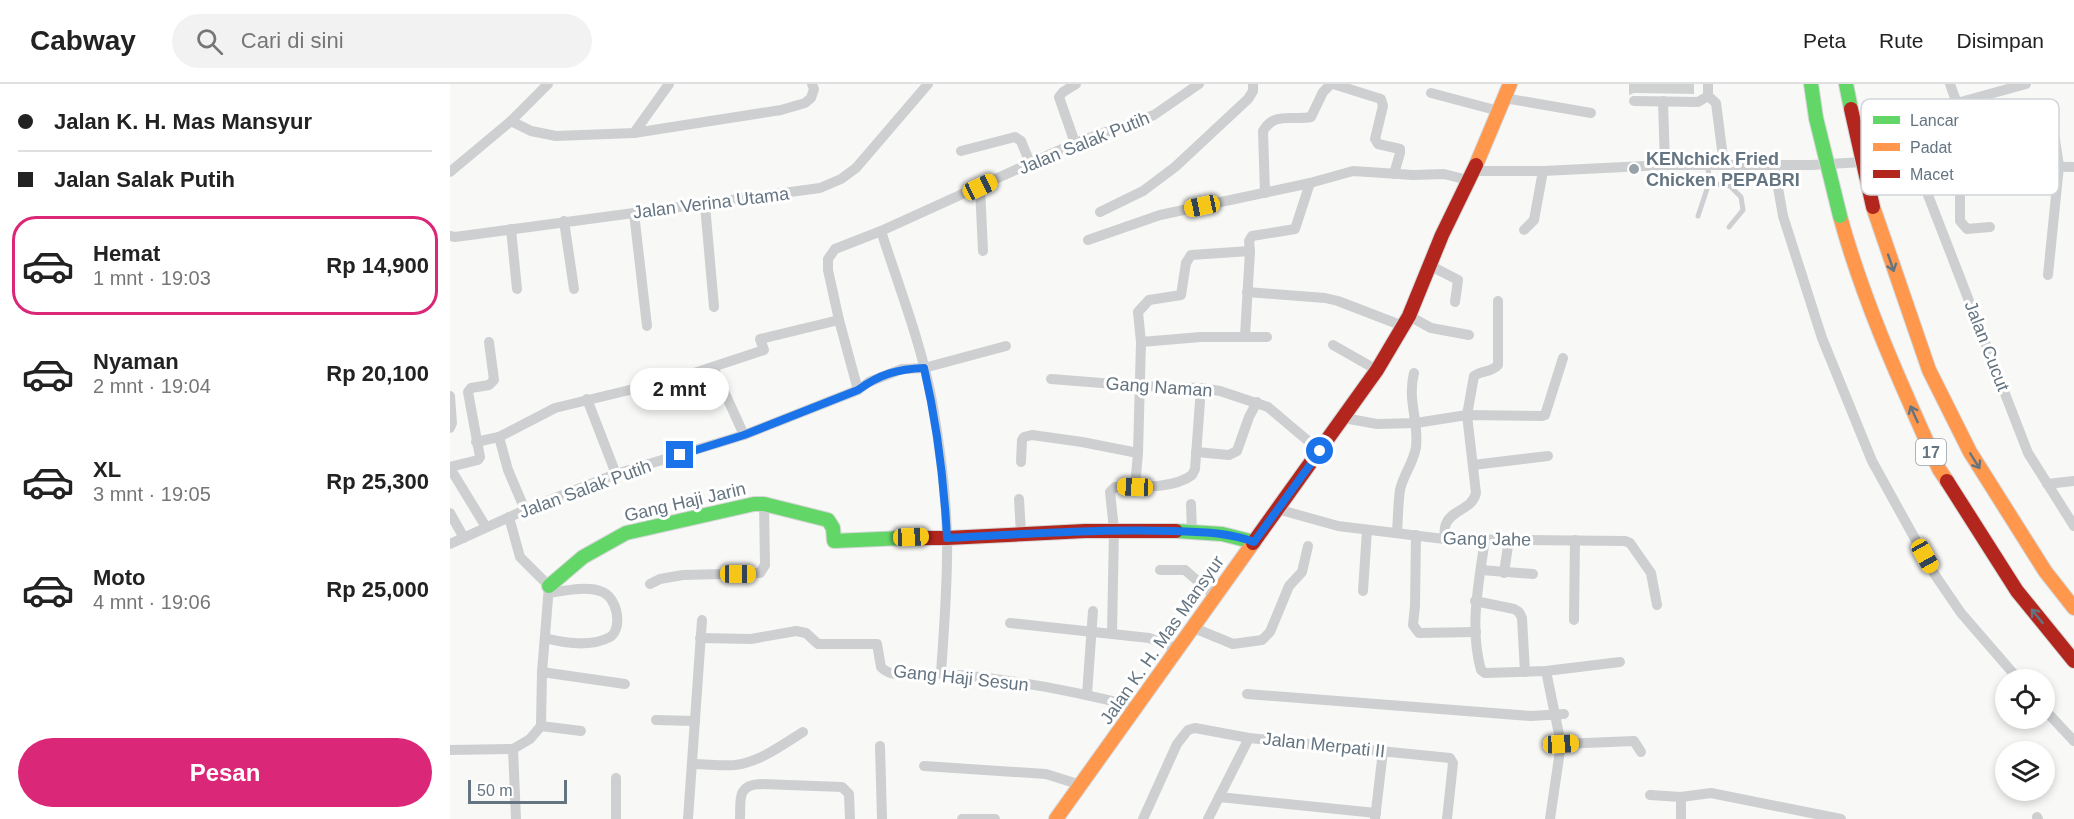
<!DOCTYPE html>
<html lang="id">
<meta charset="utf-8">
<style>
:root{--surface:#fff;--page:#f2f2f2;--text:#222;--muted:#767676;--line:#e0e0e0;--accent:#db2777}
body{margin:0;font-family:Arial,sans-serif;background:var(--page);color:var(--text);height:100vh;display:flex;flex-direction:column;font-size:22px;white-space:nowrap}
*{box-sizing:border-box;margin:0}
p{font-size:20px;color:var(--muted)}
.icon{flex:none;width:33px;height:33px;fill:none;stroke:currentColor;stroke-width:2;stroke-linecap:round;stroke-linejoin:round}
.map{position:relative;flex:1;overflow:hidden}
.panel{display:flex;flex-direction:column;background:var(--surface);width:450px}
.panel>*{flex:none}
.top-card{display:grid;align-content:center;height:132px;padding:0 18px;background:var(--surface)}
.buttons{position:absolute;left:1545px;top:585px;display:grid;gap:12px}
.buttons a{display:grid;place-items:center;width:60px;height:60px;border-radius:50%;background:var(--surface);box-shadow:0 3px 9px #0003;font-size:30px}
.scale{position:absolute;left:18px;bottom:15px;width:99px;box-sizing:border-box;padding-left:6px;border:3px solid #647481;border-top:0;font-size:16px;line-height:21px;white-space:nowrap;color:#647481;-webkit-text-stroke:4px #fff;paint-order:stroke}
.end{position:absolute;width:27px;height:27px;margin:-14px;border:8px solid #1a73e8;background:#fff;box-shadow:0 0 0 3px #fff}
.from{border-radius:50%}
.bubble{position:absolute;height:42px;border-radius:21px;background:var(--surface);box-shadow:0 3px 9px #0003;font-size:20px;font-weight:700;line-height:42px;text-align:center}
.car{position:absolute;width:18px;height:36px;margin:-18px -9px;border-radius:8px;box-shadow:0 0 4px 2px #0007;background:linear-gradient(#f5c518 24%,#345 0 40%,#f5c518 0 76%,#345 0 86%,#f5c518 0)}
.top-card b{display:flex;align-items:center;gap:21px;height:57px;font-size:22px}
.top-card b+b{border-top:2px solid var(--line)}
.top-card i{width:15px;height:15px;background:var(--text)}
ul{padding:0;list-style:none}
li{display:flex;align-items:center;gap:18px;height:99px;margin:0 12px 9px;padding:0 6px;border:3px solid transparent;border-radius:24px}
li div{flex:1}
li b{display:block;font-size:22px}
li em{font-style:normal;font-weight:700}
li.active{border-color:var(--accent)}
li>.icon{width:54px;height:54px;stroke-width:1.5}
.button{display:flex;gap:12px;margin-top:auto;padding:12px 18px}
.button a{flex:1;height:69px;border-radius:36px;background:var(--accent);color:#fff;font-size:24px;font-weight:700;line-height:69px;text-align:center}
header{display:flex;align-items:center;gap:36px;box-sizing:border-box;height:84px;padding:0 30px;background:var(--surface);border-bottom:2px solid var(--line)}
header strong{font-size:28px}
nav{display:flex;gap:33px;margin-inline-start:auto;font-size:21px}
.search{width:420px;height:54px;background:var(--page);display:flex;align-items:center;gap:15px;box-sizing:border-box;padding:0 21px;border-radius:33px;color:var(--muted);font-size:22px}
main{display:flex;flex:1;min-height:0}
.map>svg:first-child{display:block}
</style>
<header>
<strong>Cabway</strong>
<div class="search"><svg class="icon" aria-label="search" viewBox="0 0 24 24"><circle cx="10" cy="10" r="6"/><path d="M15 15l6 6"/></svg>Cari di sini</div>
<nav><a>Peta</a><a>Rute</a><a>Disimpan</a></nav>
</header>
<main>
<section class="panel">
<div class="top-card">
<b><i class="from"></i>Jalan K. H. Mas Mansyur</b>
<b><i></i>Jalan Salak Putih</b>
</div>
<ul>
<li class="active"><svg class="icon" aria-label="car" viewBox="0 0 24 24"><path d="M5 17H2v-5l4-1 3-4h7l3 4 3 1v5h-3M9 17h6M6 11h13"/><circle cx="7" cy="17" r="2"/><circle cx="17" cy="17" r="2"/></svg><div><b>Hemat</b><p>1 mnt · 19:03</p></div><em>Rp 14,900</em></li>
<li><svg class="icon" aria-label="car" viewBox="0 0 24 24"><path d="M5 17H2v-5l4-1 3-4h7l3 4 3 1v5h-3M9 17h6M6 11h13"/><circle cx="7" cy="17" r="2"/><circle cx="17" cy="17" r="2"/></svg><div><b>Nyaman</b><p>2 mnt · 19:04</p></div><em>Rp 20,100</em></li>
<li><svg class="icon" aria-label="car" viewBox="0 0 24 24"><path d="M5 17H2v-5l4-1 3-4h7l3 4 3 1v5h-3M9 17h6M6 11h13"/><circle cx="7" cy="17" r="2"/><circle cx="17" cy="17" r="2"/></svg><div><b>XL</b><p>3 mnt · 19:05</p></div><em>Rp 25,300</em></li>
<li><svg class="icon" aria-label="car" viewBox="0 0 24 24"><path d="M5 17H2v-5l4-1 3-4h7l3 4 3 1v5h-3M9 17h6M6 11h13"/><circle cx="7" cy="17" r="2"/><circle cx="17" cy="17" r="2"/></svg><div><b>Moto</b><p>4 mnt · 19:06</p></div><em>Rp 25,000</em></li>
</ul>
<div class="button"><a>Pesan</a></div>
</section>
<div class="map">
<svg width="1624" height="735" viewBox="0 0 1624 735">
<rect width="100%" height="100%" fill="#f8f8f7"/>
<!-- building -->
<polygon fill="#d0d2d2" points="1179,0 1244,0 1244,10 1184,9 1179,11"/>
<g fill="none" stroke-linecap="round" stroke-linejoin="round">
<defs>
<g id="fast">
<polyline points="1361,0 1366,34"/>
<polyline points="1396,0 1401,25"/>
<polyline points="726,447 772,450 804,458"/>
<polyline points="99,502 133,473 176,449 304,420 314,420 378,436 383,444 384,457 453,454"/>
</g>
<g id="slow">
<polyline points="1026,81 1060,0"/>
<polyline points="1423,123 1479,286 1520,368 1595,487 1624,524"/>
<path d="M 1390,132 C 1414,220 1452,302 1489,385 L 1497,397"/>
<polyline points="606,735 803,459"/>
</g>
<g id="jam">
<polyline points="1497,397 1567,507 1624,577"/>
<polyline points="453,454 497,454 635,447 726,447"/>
<polyline points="803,459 927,286 959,232 992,151 1026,81"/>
</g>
</defs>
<!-- fast casing -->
<use href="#fast" stroke="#d5d6d7" stroke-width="16"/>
<!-- slow casing -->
<use href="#slow" stroke="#d5d6d7" stroke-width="16"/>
<!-- jam casing -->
<use href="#jam" stroke="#d5d6d7" stroke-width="16"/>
<!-- lane -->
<g stroke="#cecfd0" stroke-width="5">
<polyline points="1258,81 1259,99 1280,102 1291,113 1293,126 1279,143"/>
<polyline points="1248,132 1259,99"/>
</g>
<!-- street -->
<g stroke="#cecfd0" stroke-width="10">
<polyline points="883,0 931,15 933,22 925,55 928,60 950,65 950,69 944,90"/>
<polyline points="1500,0 1525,70"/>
<polyline points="981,9 1049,27"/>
<polyline points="1258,12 1266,19 1274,81"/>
<polyline points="1054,14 1141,29"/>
<polyline points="1184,17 1248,18 1258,12 1258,0"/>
<polyline points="1213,17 1215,81"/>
<polyline points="1507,19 1576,0"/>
<polyline points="1567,26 1581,27 1590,31 1604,49 1609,82 1598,191"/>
<polyline points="61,37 81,47 106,52 184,49 331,26 355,19 361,14 364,5 362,0"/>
<polyline points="184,49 219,0"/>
<polyline points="625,59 609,13 613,8 626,0"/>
<polyline points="511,67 565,53 571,57 580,79"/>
<polyline points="1464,75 1578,369 1624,442"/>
<polyline points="1324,81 1333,132 1372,254 1422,377 1485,491 1511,529 1569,596"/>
<polyline points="1510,81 1510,137 1517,145 1540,143"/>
<polyline points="1024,87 1093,87 1215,81 1362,81 1464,75 1510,81 1624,83"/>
<polyline points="0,88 61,37 98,0"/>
<polyline points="530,103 533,167"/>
<path d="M 815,109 L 813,47 C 825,27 842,37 861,33 L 873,8 L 881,0"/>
<polyline points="255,121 264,223"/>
<polyline points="650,128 693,107 725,83 798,15 803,7 803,0"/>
<polyline points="184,129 197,242"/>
<polyline points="114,137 124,205"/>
<polyline points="61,145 67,205"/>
<polyline points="1074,146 1084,136 1093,87"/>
<path d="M 431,147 C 449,203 471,259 482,317 C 490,362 496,408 497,453 C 498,498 494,544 491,589"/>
<polyline points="0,152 5,153 370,104 391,95 406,84 478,0"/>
<polyline points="638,156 710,131 860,99 903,87 963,91 994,90 1018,96"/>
<polyline points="979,181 1008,196 1005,218"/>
<polyline points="797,208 875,214 888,217 953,242"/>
<polyline points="959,232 981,244 1019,251"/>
<polyline points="795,252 800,167 799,157 802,152 845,145 860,99"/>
<polyline points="691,258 751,253 817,253"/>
<polyline points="883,261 927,286"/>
<polyline points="263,283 294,351"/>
<polyline points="601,295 690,302 751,304 770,307 818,323 870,367"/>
<polyline points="408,306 389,236 378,186 378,175 385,165 431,147 625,59 704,31 749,0"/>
<polyline points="0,312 2,339 0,344"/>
<polyline points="137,315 166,390"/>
<polyline points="894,334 927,340 966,339 1017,331 1092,332 1095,331 1113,274"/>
<polyline points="49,353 58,386 75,426"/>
<polyline points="26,358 49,353 105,324 229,294 314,266 310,255 389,236"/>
<polyline points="746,368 779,371 787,367 799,333 807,318"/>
<polyline points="688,369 691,258 688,228 699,216 731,211 736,179 741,171 800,167"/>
<polyline points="571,378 572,356 574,353 582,351 632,358 688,369 685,403"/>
<polyline points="1023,381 1098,372"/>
<polyline points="0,383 28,376 30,373 18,308 21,304 39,301 44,296 39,258"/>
<polyline points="0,384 36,443"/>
<polyline points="1597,400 1624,397"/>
<polyline points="569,415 571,450"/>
<polyline points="741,420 742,448"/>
<polyline points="827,425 888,442 994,455 1175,457 1180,459 1201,489 1207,521"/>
<polyline points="0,429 14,454"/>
<polyline points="59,433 70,473 99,502 92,588 91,642 80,655 63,665 66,735"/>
<path d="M 947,448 C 948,435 948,420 950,406 C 953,391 964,378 966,363 C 969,336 957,317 964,289"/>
<polyline points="966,451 965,522 963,541 969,549 1026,548"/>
<path d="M 994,455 C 995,450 994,444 996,440 C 1002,425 1022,426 1026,409 L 1017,331 L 1024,292 C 1031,286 1041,289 1048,281 L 1048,217"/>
<path d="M 1035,455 C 1029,498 1019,543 1031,586 L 1035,589 L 1096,587 L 1170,578"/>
<polyline points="0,460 75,426 166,390 294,351 408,306 419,298 452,285 474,284 556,262"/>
<polyline points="710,486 735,486 766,513"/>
<polyline points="1031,486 1083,490"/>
<polyline points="1054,489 1059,455"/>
<polyline points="200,500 210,495 233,491 310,489 315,481 314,420"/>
<polyline points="913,507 917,446"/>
<polyline points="1025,517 1064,525 1069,528 1072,534 1075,588"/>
<polyline points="1124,536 1125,456"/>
<polyline points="560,539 699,554 729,565"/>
<polyline points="744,544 783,560 812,556 820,548 839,502 852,488 858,462"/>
<path d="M 662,550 L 664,445 L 660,408 L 665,403 C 687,403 724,405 742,391 L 745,385 L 751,304"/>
<path d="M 95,554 C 114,559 142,563 160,553 C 173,545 168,512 150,507 C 135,502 114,507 99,509"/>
<path d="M 250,554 L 301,555 L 346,547 L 356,549 L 368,560 L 427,560 L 431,583 C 443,597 476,588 493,590 C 559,594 624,607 687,623"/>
<polyline points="1096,587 1111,660"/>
<polyline points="92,588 175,600"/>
<polyline points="637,610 643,527"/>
<polyline points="797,610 1081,632 1114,630"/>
<polyline points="1594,625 1624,657"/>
<polyline points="206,636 245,637"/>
<polyline points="91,642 131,647"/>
<polyline points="430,662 432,735"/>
<polyline points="0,666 63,665"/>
<path d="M 243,680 C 257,680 272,682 285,681 C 310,678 332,661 353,648"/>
<polyline points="474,682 596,690 631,701"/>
<polyline points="1200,711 1231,713 1261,709 1391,735"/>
<polyline points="769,713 926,729"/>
<polyline points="1587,733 1588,735"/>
<polyline points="166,735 166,694"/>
<polyline points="238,735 252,536"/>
<path d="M 290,735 C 291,717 286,701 310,700 L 392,703 L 399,710 L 400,735"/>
<polyline points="512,735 545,735"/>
<polyline points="693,735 727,660 738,646 745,644 799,654 1000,674 1003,679 997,735"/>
<polyline points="758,735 799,654"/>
<polyline points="925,735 933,667"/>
<polyline points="1100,735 1111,660 1184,657 1191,668"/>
<polyline points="1231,735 1231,713"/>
</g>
<!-- fast -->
<use href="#fast" stroke="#63d668" stroke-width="14"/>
<!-- slow -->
<use href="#slow" stroke="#ff974d" stroke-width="14"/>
<!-- jam -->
<use href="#jam" stroke="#b3261e" stroke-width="14"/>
<defs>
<polyline id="fast-bridge" points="1366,34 1390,132"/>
<polyline id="jam-bridge" points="1401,25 1423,123"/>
</defs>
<!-- fast-bridge casing -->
<use href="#fast-bridge" stroke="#d5d6d7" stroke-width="16" stroke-linecap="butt"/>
<!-- jam-bridge casing -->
<use href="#jam-bridge" stroke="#d5d6d7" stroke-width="16" stroke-linecap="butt"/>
<!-- fast-bridge -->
<use href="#fast-bridge" stroke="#63d668" stroke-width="14"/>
<!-- jam-bridge -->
<use href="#jam-bridge" stroke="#b3261e" stroke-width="14"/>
</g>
<!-- one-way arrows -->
<defs><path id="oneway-shaft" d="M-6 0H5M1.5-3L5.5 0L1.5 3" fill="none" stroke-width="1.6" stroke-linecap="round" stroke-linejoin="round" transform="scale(1.5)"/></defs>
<g stroke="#647481">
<use href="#oneway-shaft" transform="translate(1441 179) rotate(71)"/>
<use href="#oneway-shaft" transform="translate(1464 330) rotate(-114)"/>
<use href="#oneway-shaft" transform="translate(1525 377) rotate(58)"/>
<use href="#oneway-shaft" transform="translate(1587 532) rotate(-129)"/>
</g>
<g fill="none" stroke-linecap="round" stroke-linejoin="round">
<!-- route -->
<path stroke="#1a73e8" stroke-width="8" d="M 230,371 L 294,351 L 408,306 C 430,290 448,285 474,284 C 487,340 494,397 497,454 C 572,450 647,445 722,447 C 749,448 778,448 804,458 L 870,367"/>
</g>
<!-- markers -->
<circle fill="#98a2aa" stroke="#fff" stroke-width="2" cx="1184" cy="85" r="6"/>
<g text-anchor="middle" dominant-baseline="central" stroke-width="6" stroke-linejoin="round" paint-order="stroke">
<!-- shield labels -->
<rect fill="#fff" stroke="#929ea7" stroke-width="1.5" x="1466" y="355" width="30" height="26" rx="4.5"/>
<g font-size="16" font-weight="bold" fill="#647481">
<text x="1481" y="368">17</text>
</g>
<!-- street labels -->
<g font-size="18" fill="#647481" stroke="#fff">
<text transform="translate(634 59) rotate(-22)">Jalan Salak Putih</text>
<text transform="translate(261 119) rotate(-7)">Jalan Verina Utama</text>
<text transform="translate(1537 262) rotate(69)">Jalan Cucut</text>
<text transform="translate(709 303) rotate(4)">Gang Naman</text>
<text transform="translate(135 405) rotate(-20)">Jalan Salak Putih</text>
<text transform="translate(235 418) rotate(-13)">Gang Haji Jarin</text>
<text transform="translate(1037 455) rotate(1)">Gang Jahe</text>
<text transform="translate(712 556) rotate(-55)">Jalan K. H. Mas Mansyur</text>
<text transform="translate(511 594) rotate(6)">Gang Haji Sesun</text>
<text transform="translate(874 661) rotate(6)">Jalan Merpati II</text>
</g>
<!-- poi labels -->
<g font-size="18" font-weight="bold" fill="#647481" stroke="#fff" text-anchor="start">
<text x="1196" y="75">KENchick Fried<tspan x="1196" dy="21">Chicken PEPABRI</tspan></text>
</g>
</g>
<!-- legend -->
<rect x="1411" y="15" width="198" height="96" rx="9" fill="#fff" stroke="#d0d5d9" stroke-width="1.5"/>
<rect x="1423" y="32" width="27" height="8" fill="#63d668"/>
<rect x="1423" y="59" width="27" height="8" fill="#ff974d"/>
<rect x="1423" y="86" width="27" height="8" fill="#b3261e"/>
<g font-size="16" fill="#647481">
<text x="1460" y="42">Lancar</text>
<text x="1460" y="69">Padat</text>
<text x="1460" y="96">Macet</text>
</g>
</svg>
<div class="buttons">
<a><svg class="icon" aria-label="locate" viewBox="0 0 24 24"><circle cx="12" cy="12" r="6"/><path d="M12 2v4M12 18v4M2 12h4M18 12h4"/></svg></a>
<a><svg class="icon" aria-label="layers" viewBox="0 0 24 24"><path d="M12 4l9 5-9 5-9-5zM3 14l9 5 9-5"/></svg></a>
</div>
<div class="scale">50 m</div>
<i class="end from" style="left:870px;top:367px"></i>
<i class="end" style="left:230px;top:371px"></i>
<div class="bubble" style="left:180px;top:284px;width:99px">2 mnt</div>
<i class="car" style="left:530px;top:103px;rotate:65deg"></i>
<i class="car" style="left:752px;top:122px;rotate:258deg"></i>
<i class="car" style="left:685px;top:403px;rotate:272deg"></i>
<i class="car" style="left:461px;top:453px;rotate:88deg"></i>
<i class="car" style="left:1475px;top:472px;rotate:151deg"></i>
<i class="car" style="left:288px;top:490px;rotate:90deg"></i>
<i class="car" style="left:1111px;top:660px;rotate:87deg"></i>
</div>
</main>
